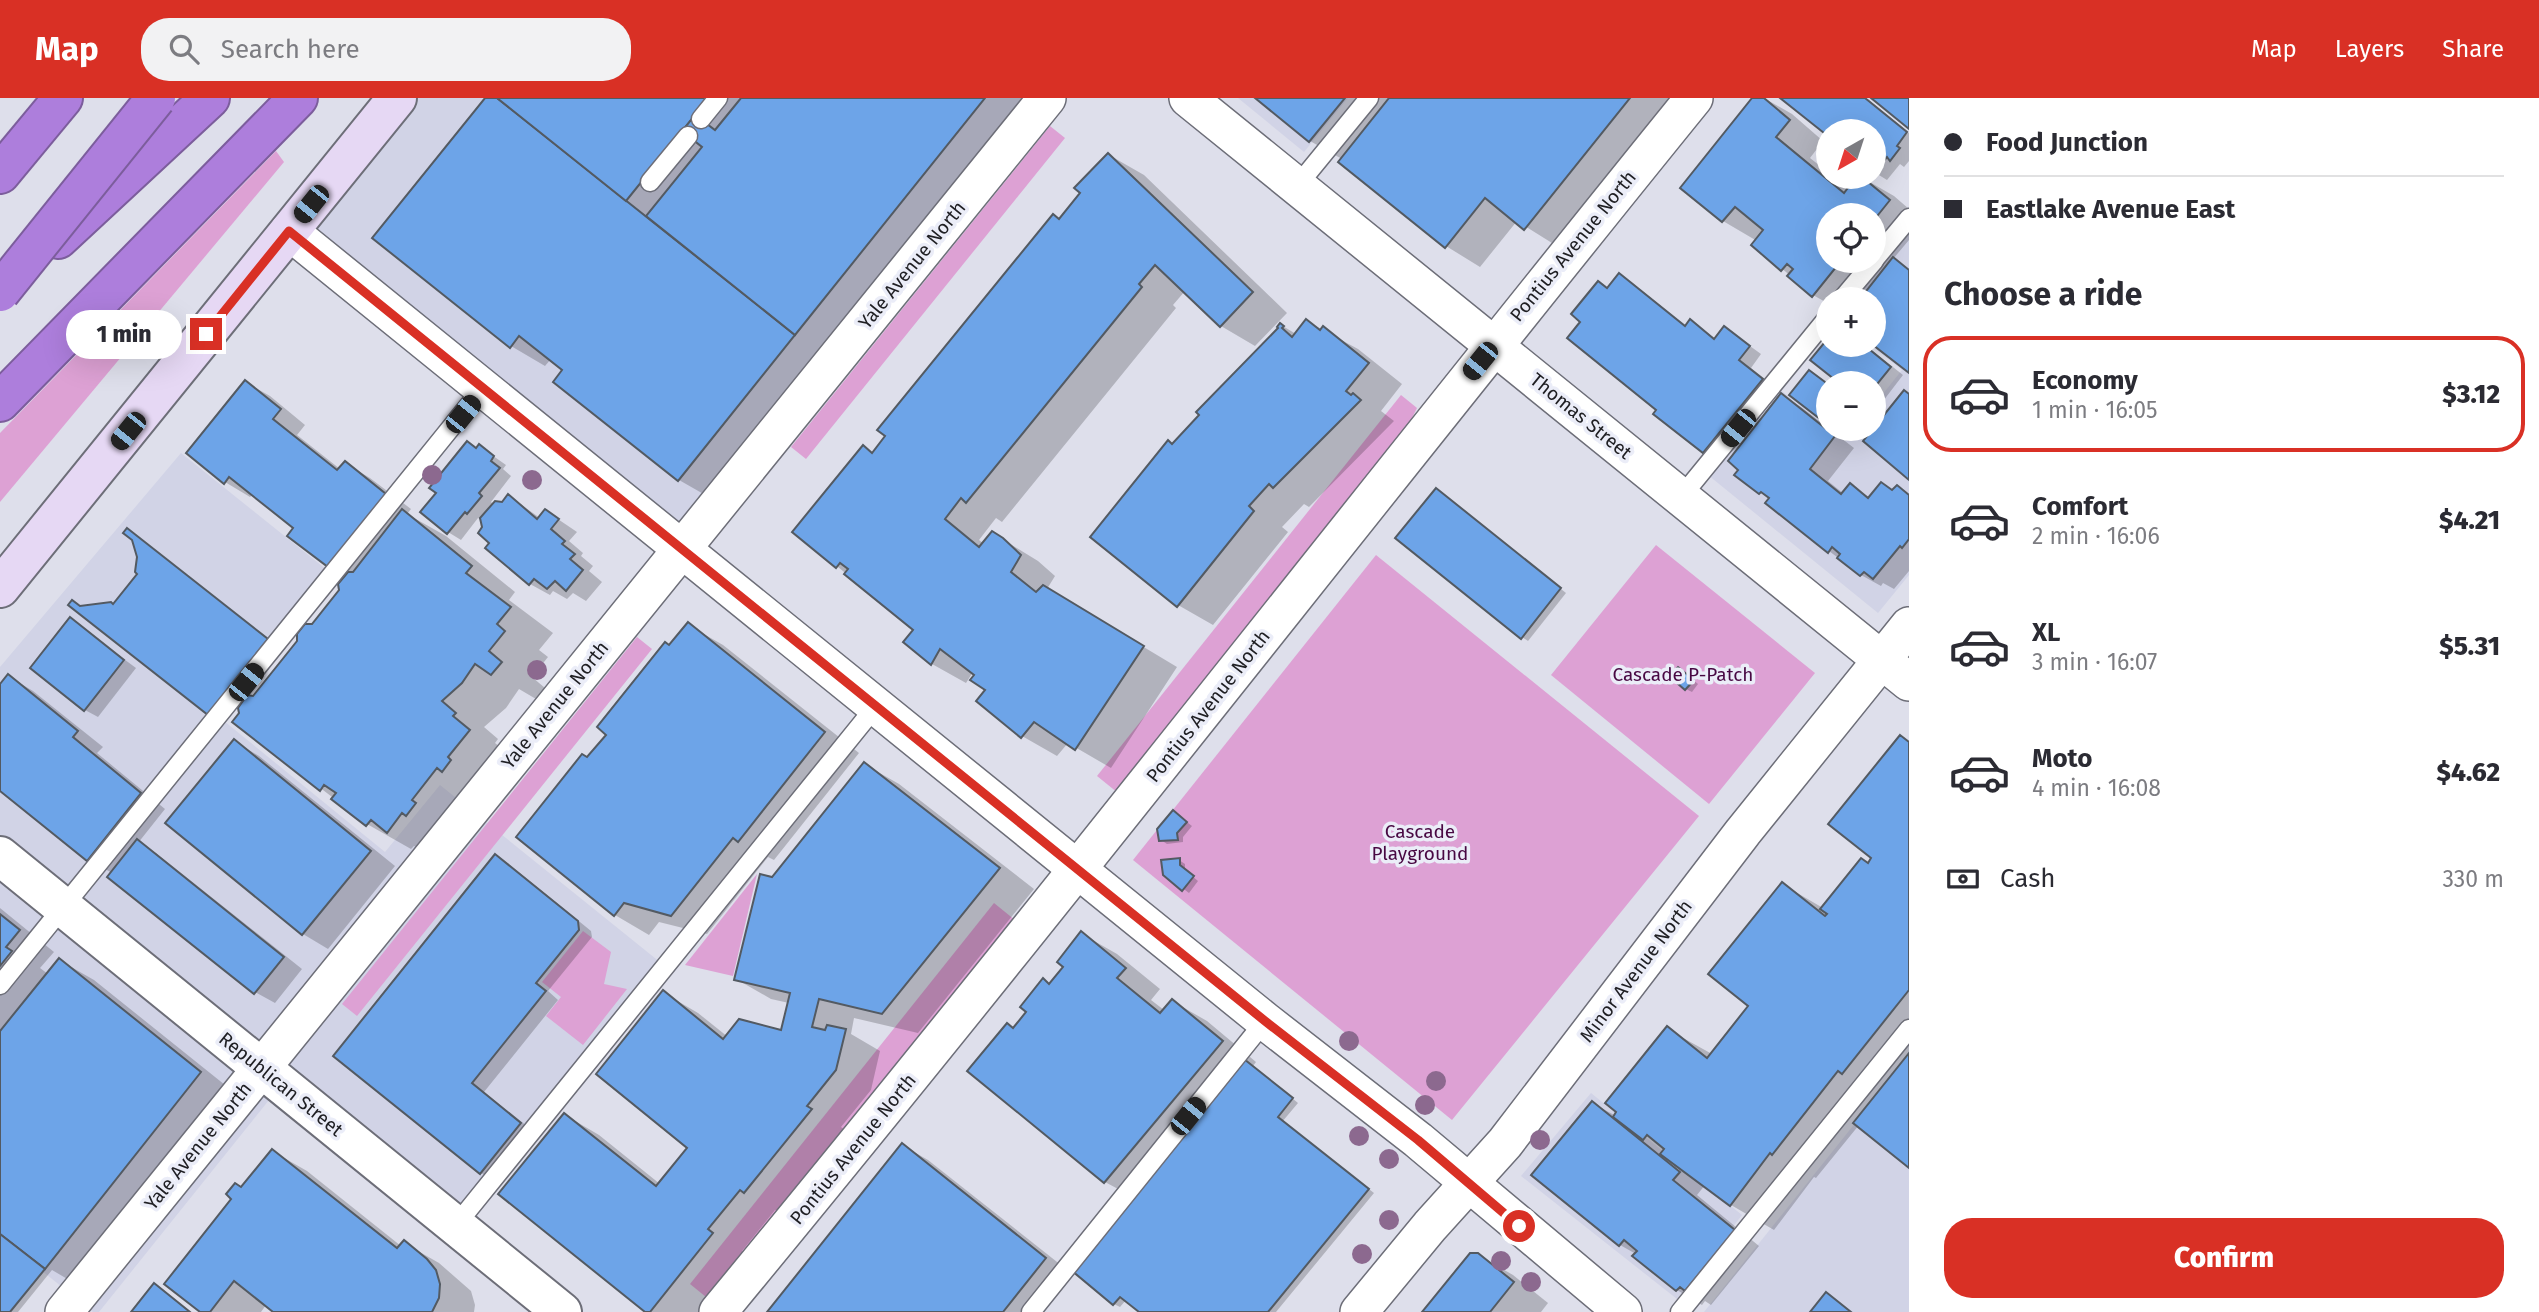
<!DOCTYPE html>
<meta charset="utf-8">
<style>
:root{--surface:#fff;--page:#f2f2f3;--text:#2b2b33;--muted:#7c7c81;--line:#e1e1e2;--accent:#d93025}
body{margin:0;font-family:"Fira Sans",sans-serif;background:var(--page);color:var(--text);height:100vh;display:flex;flex-direction:column;font-size:26px;white-space:nowrap}
*{box-sizing:border-box;margin:0}
p{font-size:23px;color:var(--muted)}
.icon{flex:none;width:38px;height:38px;fill:none;stroke:currentColor;stroke-width:2;stroke-linecap:round;stroke-linejoin:round}
.map{position:relative;flex:1;overflow:hidden}
.panel{display:flex;flex-direction:column;background:var(--surface);width:630px}
.panel>*{flex:none}
.guide{display:grid;align-content:center;height:154px;padding:0 35px;background:var(--surface)}
.needle{width:46px;rotate:219deg}
.tools{position:absolute;left:1816px;top:21px;display:grid;gap:14px}
.tools a{display:grid;place-items:center;width:70px;height:70px;border-radius:50%;background:var(--surface);box-shadow:0 7px 28px #0002;font-size:35px}
.end{position:absolute;width:32px;height:32px;margin:-16px;border:9px solid #d93025;background:#fff;box-shadow:0 0 0 4px #fff}
.from{border-radius:50%}
.bubble{position:absolute;height:49px;border-radius:24px;background:var(--surface);box-shadow:0 7px 28px #0002;font-size:23px;font-weight:800;line-height:49px;text-align:center}
.car{position:absolute;width:21px;height:42px;margin:-21px -10px;border-radius:9px;box-shadow:0 0 5px 2px #0007;background:linear-gradient(#222 24%,#8ab4d8 0 40%,#222 0 76%,#8ab4d8 0 86%,#222 0)}
.guide b{display:flex;align-items:center;gap:24px;height:66px;font-size:26px}
.guide b+b{border-top:2px solid var(--line)}
.guide i{width:18px;height:18px;background:var(--text)}
ul{padding:0;list-style:none}
li{display:flex;align-items:center;gap:21px;height:116px;margin:0 14px 10px;padding:0 21px;border:4px solid transparent;border-radius:28px}
li div{flex:1}
li b{display:block;font-size:26px}
li em{font-style:normal;font-weight:800}
li.active{border-color:var(--accent)}
li>.icon{width:63px;height:63px;stroke-width:1.5}
h2{padding:0 35px;font-size:32px;line-height:84px}
.pay{display:flex;align-items:center;gap:18px;height:77px;padding:0 35px;font-size:26px}
.pay p{margin-inline-start:auto}
.action{display:flex;gap:14px;margin-top:auto;padding:14px 35px}
.action a{flex:1;height:80px;border-radius:28px;background:var(--accent);color:#fff;font-size:28px;font-weight:800;line-height:80px;text-align:center}
header{display:flex;align-items:center;gap:42px;box-sizing:border-box;height:98px;padding:0 35px;background:var(--accent);color:#fff}
header strong{font-size:33px}
nav{display:flex;gap:38px;margin-inline-start:auto;font-size:24px}
.search{width:490px;height:63px;background:var(--page);display:flex;align-items:center;gap:18px;box-sizing:border-box;padding:0 24px;border-radius:28px;color:var(--muted);font-size:26px}
main{display:flex;flex:1;min-height:0}
.map>svg:first-child{display:block}
</style>
<header>
<strong>Map</strong>
<div class="search"><svg class="icon" aria-label="search" viewBox="0 0 24 24"><circle cx="10" cy="10" r="6"/><path d="M15 15l6 6"/></svg>Search here</div>
<nav><a>Map</a><a>Layers</a><a>Share</a></nav>
</header>
<main>
<div class="map">
<svg width="1909" height="1214" viewBox="0 0 1909 1214">
<rect width="100%" height="100%" fill="#dedfeb"/>
<!-- built -->
<g fill="#d1d3e6">
<polygon points="397,0 1047,0 682,451 289,133"/>
<polygon points="1238,0 1348,0 1304,54"/>
<polygon points="1909,128 1909,477 1878,515 1708,377 1778,290 1845,343 1855,331 1874,331 1874,307 1902,272 1870,247 1874,247 1874,201 1850,201"/>
<polygon points="181,355 337,480 224,623 385,754 440,687 671,873 450,1148 269,1002 99,1214 93,1214 0,1139 0,569"/>
<polygon points="1909,958 1909,1214 1704,1214"/>
<polygon points="1591,995 1742,1117 1677,1201 1521,1078"/>
</g>
<!-- green -->
<g fill="#dda1d4">
<polygon points="1050,28 1065,40 806,361 791,349"/>
<polygon points="276,53 284,64 0,404 0,335"/>
<polygon points="1401,297 1417,310 1405,334 1118,695 1097,678"/>
<polygon points="1656,447 1815,575 1709,706 1551,577"/>
<polygon points="1376,457 1699,718 1452,1022 1133,762"/>
<polygon points="637,539 652,551 357,918 342,906"/>
<polygon points="757,776 733,878 685,867"/>
<polygon points="994,805 1015,822 763,1138 706,1199 690,1186"/>
<polygon points="583,833 611,854 604,886 627,891 583,947 546,918 561,899 542,884"/>
</g>
<!-- shadow -->
<g fill="#0003" fill-rule="evenodd">
<polygon points="488,0 1022,0 821,251 714,402 679,382 555,284 565,272 551,261 545,268 511,248"/>
<polygon points="1258,0 1680,0 1560,150 1517,123 1480,169 1446,148 1342,61 1310,43"/>
<path d="M 1754,0 L 1764,0 L 1792,16 L 1823,43 L 1810,60 L 1829,75 L 1829,79 L 1833,79 L 1849,92 L 1861,79 L 1894,98 L 1909,111 L 1909,142 L 1893,161 L 1909,171 L 1909,273 L 1874,201 L 1829,201 L 1829,206 L 1813,197 L 1754,147 L 1757,143 L 1723,123 L 1683,90 ZM 1829,117 L 1874,117 L 1874,163 L 1829,163 Z"/>
<polygon points="1783,0 1866,0 1909,35 1909,63 1904,69 1900,66 1887,82 1874,74 1874,33 1829,33"/>
<polygon points="1109,57 1144,77 1287,215 1255,248 1221,228 1185,193 1173,207 1176,210 1002,424 996,420 979,442 984,446 992,435 1038,463 1055,478 1047,491 1177,569 1111,670 1068,645 1057,658 1022,638 977,577 973,574 966,585 932,566 915,532 794,433 863,349 873,355 1060,122"/>
<polygon points="1619,178 1632,185 1687,229 1691,224 1716,241 1725,230 1761,256 1751,270 1775,289 1717,361 1655,315 1659,311 1608,191"/>
<polygon points="1306,223 1358,251 1402,286 1381,313 1394,323 1309,409 1304,406 1282,429 1288,434 1213,527 1178,507 1173,347 1281,230 1281,227 1296,236"/>
<polygon points="1829,247 1865,247 1903,277 1877,311 1874,309 1874,285 1842,285 1813,262"/>
<polygon points="245,284 270,298 305,327 297,337 340,371 345,365 370,380 411,411 407,416 446,438 515,494 509,502 553,535 539,552 548,559 532,579 545,590 536,601 519,591 506,610 484,629 498,641 495,645 513,659 432,758 414,748 411,751 367,726 235,624 341,492 347,478 329,468 296,430 253,396 250,399 225,384"/>
<polygon points="1782,297 1801,309 1854,350 1828,383 1844,396 1850,388 1871,400 1894,393 1897,389 1909,396 1909,473 1894,491 1883,485 1881,488 1861,477 1829,453 1770,401 1737,377"/>
<polygon points="1835,331 1862,331 1853,342"/>
<polygon points="479,348 506,367 503,371 511,378 491,404 494,407 502,406 509,398 540,420 546,413 577,434 569,443 583,455 581,458 593,468 589,473 602,484 586,503 573,495 567,501 553,493 550,497 530,486 487,450 492,445 483,423 478,420 461,442 448,434"/>
<polygon points="1442,395 1566,495 1528,543 1522,539"/>
<polygon points="71,522 136,570 98,619 85,612"/>
<polygon points="688,527 723,547 859,655 774,762 768,759 707,836 659,824 649,837 615,817 588,661"/>
<polygon points="1684,574 1698,586 1692,594 1686,591"/>
<polygon points="8,578 33,593 103,649 97,655 165,711 138,745 156,755 302,871 275,905 255,894 112,775 88,761 0,691 0,588"/>
<polygon points="234,643 259,658 395,768 328,851 303,836 167,725"/>
<polygon points="1909,644 1909,1068 1859,1027 1816,1080 1814,1079 1774,1132 1731,1107 1705,1087 1697,1097 1759,1148 1711,1207 1705,1203 1702,1207 1677,1192 1634,1158 1636,1156 1620,1147 1592,1005 1616,1018 1667,931 1712,956 1751,908 1782,786 1823,810 1873,760"/>
<polygon points="864,666 899,686 1034,791 918,935 854,920 851,936 880,953 871,992 841,1029 845,1032 779,1114 775,1112 742,1153 747,1157 700,1214 648,1214 565,1017 599,1037 660,1086 690,1050 664,895 698,915 728,939 782,934 789,905 771,901 736,881 772,781"/>
<polygon points="1179,718 1192,728 1183,739 1183,744 1167,746 1161,742"/>
<polygon points="496,759 509,766 591,833 592,839 548,893 558,902 484,994 533,1033 494,1082 481,1075 336,958"/>
<polygon points="1179,762 1185,766 1185,772 1198,783 1189,795 1164,776"/>
<polygon points="0,810 54,854 40,870 48,876 59,862 94,882 235,995 81,1189 52,1172 18,1214 0,1214"/>
<polygon points="1082,836 1117,856 1160,891 1151,902 1164,912 1172,903 1207,923 1256,964 1253,968 1298,1005 1282,1024 1374,1095 1276,1214 1141,1214 1126,1202 1120,1209 1114,1206 1074,1172 1133,1099 1105,1084 969,973 1015,931 1029,914 1043,883 1051,887 1065,869"/>
<polygon points="902,1047 928,1062 1071,1175 1040,1214 769,1214"/>
<polygon points="272,1053 307,1073 401,1148 404,1145 439,1165 471,1193 475,1207 474,1214 276,1214 266,1207 261,1214 202,1214 242,1091"/>
<polygon points="1478,1157 1513,1177 1548,1205 1541,1214 1425,1214"/>
</g>
<!-- building -->
<g fill="#6da4e8" stroke="#535a62" stroke-width="2">
<polygon points="485,0 497,0 795,237 678,383 553,284 562,272 519,238 510,250 372,140"/>
<polygon points="497,0 709,0 626,103"/>
<polygon points="741,0 985,0 795,237 646,118 702,49 682,33 695,17 715,32"/>
<polygon points="1255,0 1345,0 1309,44"/>
<polygon points="1389,0 1630,0 1524,132 1485,100 1445,150 1338,64"/>
<polygon points="1752,0 1764,0 1790,22 1776,39 1844,95 1856,79 1862,79 1890,102 1874,122 1874,117 1829,117 1829,163 1841,163 1812,199 1787,178 1793,171 1787,166 1781,173 1751,147 1763,132 1735,109 1722,124 1680,90"/>
<polygon points="1780,0 1865,0 1907,34 1897,48 1900,50 1890,63 1887,59 1874,75 1874,33 1829,33 1829,39"/>
<polygon points="1871,0 1909,0 1909,31"/>
<polygon points="1108,55 1253,194 1220,229 1155,167 1139,186 1142,189 966,405 961,400 945,421 979,449 992,433 1003,440 1021,457 1011,474 1036,494 1043,487 1144,548 1075,652 1034,624 1021,640 976,603 985,592 970,582 974,577 940,551 931,567 903,544 913,532 844,476 848,471 840,465 836,470 792,434 863,347 872,355 885,338 877,332 1053,116 1059,121 1080,95 1074,90"/>
<polygon points="1893,159 1909,172 1909,275 1873,247 1874,231 1882,221 1874,215 1874,201 1860,201"/>
<polygon points="1619,175 1685,228 1690,221 1714,241 1724,228 1750,248 1739,262 1763,281 1703,355 1653,316 1656,312 1567,240 1580,224 1571,216 1598,183 1607,190"/>
<polygon points="1306,221 1320,232 1323,228 1369,265 1346,293 1351,297 1353,295 1361,302 1273,390 1269,386 1249,408 1254,413 1177,509 1090,439 1168,342 1172,346 1199,317 1196,314 1278,230 1277,229 1280,225 1284,228 1282,230 1292,239"/>
<polygon points="1829,239 1829,247 1864,247 1891,269 1874,290 1874,285 1839,285 1810,262"/>
<polygon points="1809,272 1829,287 1829,328 1789,297"/>
<polygon points="245,282 281,311 273,321 337,372 345,363 386,396 328,469 287,438 293,430 229,379 224,386 186,355"/>
<polygon points="1904,292 1909,296 1909,382 1863,343"/>
<polygon points="1781,295 1835,338 1810,371 1841,396 1850,385 1868,400 1881,384 1892,392 1897,387 1909,397 1909,441 1902,450 1900,448 1873,481 1864,474 1860,478 1837,460 1840,456 1832,449 1828,455 1765,405 1769,400 1761,394 1759,396 1734,377 1738,372 1728,363"/>
<polygon points="467,343 476,350 479,346 494,358 491,363 500,370 479,395 482,398 467,416 465,414 447,436 420,414 436,395 429,390"/>
<polygon points="1436,390 1561,490 1521,541 1395,440"/>
<polygon points="508,396 537,421 545,411 559,421 551,431 565,443 562,446 575,456 570,461 583,472 566,493 555,483 547,491 534,481 529,487 485,450 489,445 478,435 482,429 480,420 495,403 502,404"/>
<polygon points="402,411 472,468 466,475 511,509 497,526 505,533 489,553 502,564 491,577 475,566 462,585 442,603 456,615 453,618 470,632 448,659 451,662 442,674 437,670 412,702 416,705 406,718 402,715 387,735 371,722 366,728 331,701 336,695 324,687 320,693 232,624 239,615 238,610 247,597 253,598 297,543 297,536 305,526 312,526 339,492 338,486 348,474 353,474"/>
<polygon points="127,430 268,541 208,617 68,507 72,502 80,508 111,504 113,506 137,476 135,474 137,459 132,442 123,435"/>
<polygon points="70,519 124,562 84,613 30,570"/>
<polygon points="688,524 825,634 738,744 733,740 671,818 624,805 614,818 516,739 582,656 587,659 606,637 597,629 665,544 669,547"/>
<polygon points="1678,569 1694,582 1685,592 1669,578"/>
<polygon points="8,576 78,633 73,639 141,695 87,763 0,693 0,586"/>
<polygon points="1900,637 1909,644 1909,892 1842,976 1838,973 1772,1057 1770,1055 1730,1108 1660,1056 1664,1051 1647,1037 1643,1042 1613,1019 1616,1014 1605,1005 1667,928 1707,960 1748,908 1708,876 1782,784 1825,818 1827,816 1820,811 1861,760 1868,765 1871,760 1828,726"/>
<polygon points="234,641 371,753 302,837 165,725"/>
<polygon points="864,664 1000,770 882,916 819,901 812,929 825,932 827,927 846,931 836,972 807,1008 812,1011 744,1095 740,1092 708,1131 713,1135 650,1214 645,1214 498,1096 564,1015 656,1088 687,1050 596,976 663,892 723,941 739,921 781,932 790,895 734,882 760,776 772,779"/>
<polygon points="1173,712 1187,724 1177,735 1178,742 1159,743 1157,731"/>
<polygon points="137,741 284,859 254,896 107,779"/>
<polygon points="495,756 578,823 579,832 536,885 546,893 472,985 521,1025 480,1076 333,958"/>
<polygon points="1180,760 1180,767 1194,778 1182,793 1163,777 1161,762"/>
<polygon points="0,816 20,832 6,849 12,853 0,868"/>
<polygon points="1081,833 1126,870 1117,880 1160,915 1172,901 1223,943 1104,1085 967,973 1007,925 1013,930 1026,914 1020,909 1043,880 1049,886 1063,869 1057,864"/>
<polygon points="59,860 201,974 45,1171 0,1136 0,933"/>
<polygon points="1909,955 1909,1070 1853,1025"/>
<polygon points="1244,961 1293,1000 1278,1019 1369,1091 1268,1214 1139,1214 1120,1199 1113,1207 1071,1172"/>
<polygon points="1592,1003 1680,1074 1673,1082 1735,1132 1685,1193 1680,1189 1676,1193 1632,1158 1637,1153 1624,1142 1619,1148 1531,1077"/>
<polygon points="902,1045 1046,1160 1003,1214 767,1214"/>
<polygon points="272,1051 397,1150 404,1142 427,1161 436,1172 440,1186 439,1200 432,1214 273,1214 234,1183 210,1214 200,1214 164,1186 231,1101 226,1096 235,1085 241,1089"/>
<polygon points="0,1136 45,1171 10,1214 0,1214"/>
<polygon points="1470,1155 1478,1155 1514,1184 1490,1214 1422,1214"/>
<polygon points="154,1185 190,1214 131,1214"/>
<polygon points="1826,1194 1851,1214 1810,1214"/>
</g>
<g fill="none" stroke-linecap="round" stroke-linejoin="round">
<defs>
<g id="service">
<polyline points="701,21 718,0"/>
<polyline points="650,84 688,38"/>
<polyline points="1297,88 1369,0"/>
<polyline points="1874,162 1909,120"/>
<polyline points="1842,201 1874,163"/>
<polyline points="1681,399 1829,218"/>
<polyline points="0,887 483,290"/>
<polyline points="456,1127 876,608"/>
<polyline points="1031,1214 1265,923"/>
<polyline points="1680,1214 1909,931"/>
</g>
<g id="minor">
<polyline points="1188,0 1909,584"/>
<polyline points="289,133 1265,923 1418,1042 1623,1214"/>
<polyline points="64,1214 1047,0"/>
<path d="M 718,1214 C 1049,814 1367,403 1694,0"/>
<polyline points="1359,1214 1430,1128 1505,1045 1743,734 1909,528"/>
</g>
<polyline id="tertiary" points="0,758 562,1214"/>
<polyline id="secondary" points="0,490 397,0"/>
<g id="motorway">
<polyline points="0,76 63,0"/>
<polyline points="58,141 210,0"/>
<polyline points="0,304 298,0"/>
</g>
</defs>
<!-- service casing -->
<use href="#service" stroke="#6d6e78" stroke-width="21"/>
<!-- minor casing -->
<use href="#minor" stroke="#6d6e78" stroke-width="40"/>
<!-- tertiary casing -->
<use href="#tertiary" stroke="#6d6e78" stroke-width="42"/>
<!-- secondary casing -->
<use href="#secondary" stroke="#6d6e78" stroke-width="42"/>
<!-- motorway casing -->
<use href="#motorway" stroke="#7c5d9c" stroke-width="42"/>
<!-- service -->
<use href="#service" stroke="#fff" stroke-width="18"/>
<!-- minor -->
<use href="#minor" stroke="#fff" stroke-width="37"/>
<!-- tertiary -->
<use href="#tertiary" stroke="#fff" stroke-width="38"/>
<!-- secondary -->
<use href="#secondary" stroke="#e6d8f4" stroke-width="38"/>
<!-- motorway -->
<use href="#motorway" stroke="#ad7edc" stroke-width="38"/>
<defs>
<polyline id="motorway-bridge" points="0,194 156,0"/>
</defs>
<!-- motorway-bridge casing -->
<use href="#motorway-bridge" stroke="#7c5d9c" stroke-width="42" stroke-linecap="butt"/>
<!-- motorway-bridge -->
<use href="#motorway-bridge" stroke="#ad7edc" stroke-width="38"/>
</g>
<!-- trees -->
<g fill="#8c698f">
<circle cx="432" cy="377" r="10"/>
<circle cx="532" cy="382" r="10"/>
<circle cx="537" cy="572" r="10"/>
<circle cx="1349" cy="943" r="10"/>
<circle cx="1436" cy="983" r="10"/>
<circle cx="1425" cy="1007" r="10"/>
<circle cx="1359" cy="1038" r="10"/>
<circle cx="1540" cy="1042" r="10"/>
<circle cx="1389" cy="1061" r="10"/>
<circle cx="1389" cy="1122" r="10"/>
<circle cx="1362" cy="1156" r="10"/>
<circle cx="1501" cy="1163" r="10"/>
<circle cx="1531" cy="1184" r="10"/>
</g>
<g fill="none" stroke-linecap="round" stroke-linejoin="round">
<!-- route -->
<polyline stroke="#d93025" stroke-width="9" points="206,236 289,133 1265,923 1418,1042 1519,1128"/>
</g>
<g text-anchor="middle" dominant-baseline="central" stroke-width="7" stroke-linejoin="round" paint-order="stroke">
<!-- street labels -->
<g font-size="19" fill="#202024" stroke="#ebedf8">
<text transform="translate(1573 148) rotate(-51)">Pontius Avenue North</text>
<text transform="translate(912 167) rotate(-51)">Yale Avenue North</text>
<text transform="translate(1581 318) rotate(39)">Thomas Street</text>
<text transform="translate(555 607) rotate(-51)">Yale Avenue North</text>
<text transform="translate(1208 608) rotate(-52)">Pontius Avenue North</text>
<text transform="translate(1636 873) rotate(-53)">Minor Avenue North</text>
<text transform="translate(281 986) rotate(39)">Republican Street</text>
<text transform="translate(198 1048) rotate(-51)">Yale Avenue North</text>
<text transform="translate(853 1051) rotate(-51)">Pontius Avenue North</text>
</g>
<!-- park labels -->
<g font-size="19" fill="#480843" stroke="#ebedf8">
<text x="1683" y="576">Cascade P-Patch</text>
<text x="1420" y="733">Cascade<tspan x="1420" dy="22">Playground</tspan></text>
</g>
</g>
</svg>
<div class="tools">
<a><svg class="needle" viewBox="-14 -14 28 28"><path d="M0-13l5 13h-10z" fill="#e53935"/><path d="M0 13l5-13h-10z" fill="#7c7c81"/></svg></a>
<a><svg class="icon" aria-label="locate" viewBox="0 0 24 24"><circle cx="12" cy="12" r="6"/><path d="M12 2v4M12 18v4M2 12h4M18 12h4"/></svg></a>
<a>+</a>
<a>−</a>
</div>
<i class="end from" style="left:1519px;top:1128px"></i>
<i class="end" style="left:206px;top:236px"></i>
<div class="bubble" style="left:66px;top:212px;width:116px">1 min</div>
<i class="car" style="left:311px;top:106px;rotate:219deg"></i>
<i class="car" style="left:1480px;top:263px;rotate:219deg"></i>
<i class="car" style="left:463px;top:316px;rotate:39deg"></i>
<i class="car" style="left:1738px;top:330px;rotate:219deg"></i>
<i class="car" style="left:128px;top:333px;rotate:219deg"></i>
<i class="car" style="left:246px;top:584px;rotate:39deg"></i>
<i class="car" style="left:1188px;top:1018px;rotate:39deg"></i>
</div>
<section class="panel">
<div class="guide">
<b><i class="from"></i>Food Junction</b>
<b><i></i>Eastlake Avenue East</b>
</div>
<h2>Choose a ride</h2>
<ul>
<li class="active"><svg class="icon" aria-label="car" viewBox="0 0 24 24"><path d="M5 17H2v-5l4-1 3-4h7l3 4 3 1v5h-3M9 17h6M6 11h13"/><circle cx="7" cy="17" r="2"/><circle cx="17" cy="17" r="2"/></svg><div><b>Economy</b><p>1 min · 16:05</p></div><em>$3.12</em></li>
<li><svg class="icon" aria-label="car" viewBox="0 0 24 24"><path d="M5 17H2v-5l4-1 3-4h7l3 4 3 1v5h-3M9 17h6M6 11h13"/><circle cx="7" cy="17" r="2"/><circle cx="17" cy="17" r="2"/></svg><div><b>Comfort</b><p>2 min · 16:06</p></div><em>$4.21</em></li>
<li><svg class="icon" aria-label="car" viewBox="0 0 24 24"><path d="M5 17H2v-5l4-1 3-4h7l3 4 3 1v5h-3M9 17h6M6 11h13"/><circle cx="7" cy="17" r="2"/><circle cx="17" cy="17" r="2"/></svg><div><b>XL</b><p>3 min · 16:07</p></div><em>$5.31</em></li>
<li><svg class="icon" aria-label="car" viewBox="0 0 24 24"><path d="M5 17H2v-5l4-1 3-4h7l3 4 3 1v5h-3M9 17h6M6 11h13"/><circle cx="7" cy="17" r="2"/><circle cx="17" cy="17" r="2"/></svg><div><b>Moto</b><p>4 min · 16:08</p></div><em>$4.62</em></li>
</ul>
<div class="pay"><svg class="icon" aria-label="cash" viewBox="0 0 24 24"><path d="M3 7h18v10H3z"/><circle cx="12" cy="12" r="2"/></svg>Cash<p>330 m</p></div>
<div class="action"><a>Confirm</a></div>
</section>
</main>
